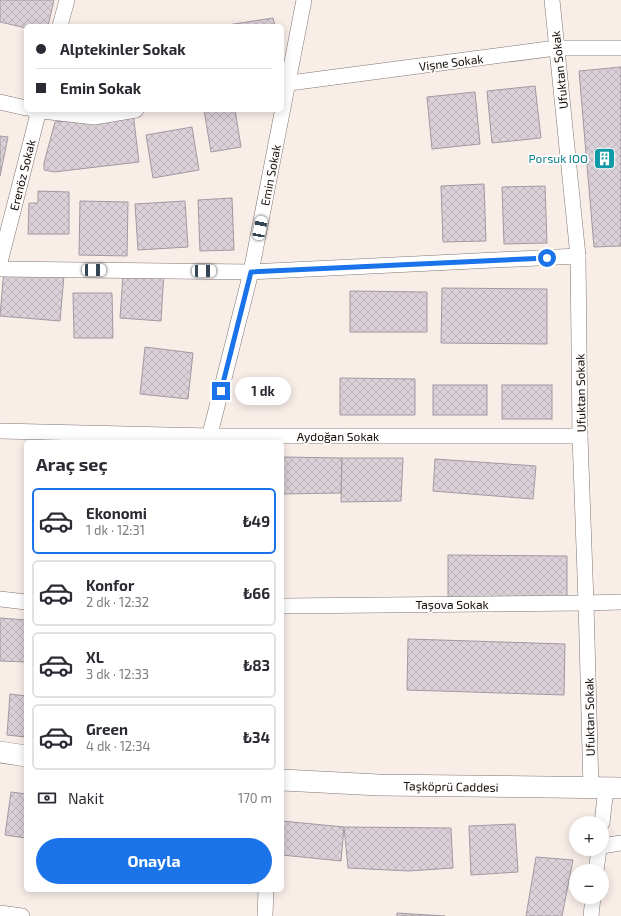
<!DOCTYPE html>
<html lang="tr">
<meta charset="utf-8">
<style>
:root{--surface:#fff;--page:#f7f7f7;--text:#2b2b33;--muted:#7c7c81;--line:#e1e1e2;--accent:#1a73e8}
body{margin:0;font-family:"Exo 2",sans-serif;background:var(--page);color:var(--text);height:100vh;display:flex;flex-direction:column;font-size:15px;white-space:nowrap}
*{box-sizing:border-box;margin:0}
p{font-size:13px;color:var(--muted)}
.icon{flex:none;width:22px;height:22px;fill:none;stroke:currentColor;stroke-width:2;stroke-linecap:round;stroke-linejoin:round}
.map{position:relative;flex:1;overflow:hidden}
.details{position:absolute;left:24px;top:440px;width:260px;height:452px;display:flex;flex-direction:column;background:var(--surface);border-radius:6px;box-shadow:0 2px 10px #0003}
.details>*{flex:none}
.hud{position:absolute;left:24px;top:24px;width:260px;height:88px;border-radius:6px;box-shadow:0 2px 10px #0003;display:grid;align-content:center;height:88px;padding:0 12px;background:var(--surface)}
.tools{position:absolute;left:569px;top:816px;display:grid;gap:8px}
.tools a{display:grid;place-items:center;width:40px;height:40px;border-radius:50%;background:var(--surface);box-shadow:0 2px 10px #0003;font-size:20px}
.end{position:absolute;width:18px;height:18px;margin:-9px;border:5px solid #1a73e8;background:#fff;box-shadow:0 0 0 2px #fff}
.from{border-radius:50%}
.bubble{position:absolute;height:28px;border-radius:14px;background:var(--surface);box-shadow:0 2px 10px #0003;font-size:13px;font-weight:700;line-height:28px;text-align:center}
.car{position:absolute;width:12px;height:24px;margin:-12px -6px;border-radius:5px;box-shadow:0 0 3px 1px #0007;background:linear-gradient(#fff 24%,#345 0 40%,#fff 0 76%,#345 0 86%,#fff 0)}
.hud b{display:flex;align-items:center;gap:14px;height:38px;font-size:15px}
.hud b+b{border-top:1px solid var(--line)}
.hud i{width:10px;height:10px;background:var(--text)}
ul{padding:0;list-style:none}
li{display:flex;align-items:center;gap:12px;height:66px;margin:0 8px 6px;padding:0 4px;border:2px solid var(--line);border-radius:6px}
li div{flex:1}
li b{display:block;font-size:15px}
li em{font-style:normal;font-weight:700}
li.current{border-color:var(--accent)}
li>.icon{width:36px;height:36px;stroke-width:1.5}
h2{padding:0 12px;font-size:18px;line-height:48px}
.pay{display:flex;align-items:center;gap:10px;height:44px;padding:0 12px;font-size:15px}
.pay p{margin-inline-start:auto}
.action{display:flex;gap:8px;margin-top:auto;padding:8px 12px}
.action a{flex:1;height:46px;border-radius:24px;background:var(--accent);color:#fff;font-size:16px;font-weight:700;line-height:46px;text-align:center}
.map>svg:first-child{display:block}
</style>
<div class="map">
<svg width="621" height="916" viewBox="0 0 621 916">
<defs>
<pattern id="building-cross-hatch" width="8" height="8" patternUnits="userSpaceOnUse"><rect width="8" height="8" fill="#dbd2d9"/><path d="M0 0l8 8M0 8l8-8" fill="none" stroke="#bbb3b9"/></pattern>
</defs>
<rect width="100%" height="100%" fill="#f9ede8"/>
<!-- building -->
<g fill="url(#building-cross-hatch)" stroke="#a29aa1">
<polygon points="0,0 54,0 48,26 26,26 26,28 0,22"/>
<polygon points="273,18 275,26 221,26"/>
<polygon points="621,67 621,246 594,247 579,71"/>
<polygon points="535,86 541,138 492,143 487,91"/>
<polygon points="475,92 480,144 432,149 427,97"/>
<polygon points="204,110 235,110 241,147 211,152"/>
<polygon points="133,113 139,162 54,172 44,170 44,163 55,122"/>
<polygon points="192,127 199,170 153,178 146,135"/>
<polygon points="0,136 8,137 0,176"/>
<polygon points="484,184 486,241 443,242 441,186"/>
<polygon points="545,186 547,243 504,244 502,187"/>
<polygon points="38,191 69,192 69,234 28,234 29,203 38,203"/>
<polygon points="232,198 234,250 200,251 198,200"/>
<polygon points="80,201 128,202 127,256 79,255"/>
<polygon points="185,201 188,247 138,250 135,204"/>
<polygon points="4,270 64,275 60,321 0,316"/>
<polygon points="164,271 161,321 120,318 123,275"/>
<polygon points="442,288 547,289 547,344 441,343"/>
<polygon points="350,291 427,292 427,332 350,332"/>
<polygon points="73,293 112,293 113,338 74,338"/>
<polygon points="145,347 193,353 188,399 140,394"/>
<polygon points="340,378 415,379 415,415 340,415"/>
<rect x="433" y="385" width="54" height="30"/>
<rect x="502" y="385" width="50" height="34"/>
<polygon points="282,457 342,458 341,493 282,494"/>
<polygon points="342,458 403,458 401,501 341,502"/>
<polygon points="435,459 536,466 533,499 433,491"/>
<polygon points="448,555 567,556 567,598 448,597"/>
<polygon points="0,618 26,620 26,662 0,661"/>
<polygon points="408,639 565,644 564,695 407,690"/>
<polygon points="10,694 26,696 26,737 7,735"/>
<polygon points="11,792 26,794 26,838 5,835"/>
<polygon points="282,821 344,827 341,861 282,855"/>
<polygon points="515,824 518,872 471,875 469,826"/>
<polygon points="344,827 451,828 453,868 409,871 348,868"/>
<polygon points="536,857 573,860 562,916 526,916"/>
<polygon points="397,913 445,916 397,916"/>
</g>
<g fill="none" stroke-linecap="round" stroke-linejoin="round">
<defs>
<g id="minor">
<polyline points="552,0 578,256 580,436 586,603 591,788"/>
<polyline points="60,26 67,0"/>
<polyline points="282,84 556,48 621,48"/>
<polyline points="0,102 26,108"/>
<polyline points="33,110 94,117 136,110"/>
<polyline points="0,262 39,110"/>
<polyline points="0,269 251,272 578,256"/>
<polyline points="0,431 210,436 580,436"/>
<polyline points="208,442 251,272 304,0"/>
<polyline points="0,599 26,602"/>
<polyline points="282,606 586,603 621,602"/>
<polyline points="602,823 606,788"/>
<polyline points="602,846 621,843"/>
<polyline points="596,871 599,849"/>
<polyline points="0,913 22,916"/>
<polyline points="265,916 266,890"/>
<polyline points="591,916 593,897"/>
</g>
<g id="secondary">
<polyline points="0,752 26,756"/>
<polyline points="282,780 379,785 621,788"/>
</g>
</defs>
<!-- minor casing -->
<use href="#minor" stroke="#807672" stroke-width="16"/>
<!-- secondary casing -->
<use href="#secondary" stroke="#807672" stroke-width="22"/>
<!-- minor -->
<use href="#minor" stroke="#fff" stroke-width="15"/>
<!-- secondary -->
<use href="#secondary" stroke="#fff" stroke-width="21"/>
</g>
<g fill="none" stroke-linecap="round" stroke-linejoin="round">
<!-- route -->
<polyline stroke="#1a73e8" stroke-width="5" points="221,391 251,272 547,258"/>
</g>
<!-- icons -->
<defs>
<symbol id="building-square" viewBox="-11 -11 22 22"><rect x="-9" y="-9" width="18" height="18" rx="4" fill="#0f9aa8" stroke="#fffdfc"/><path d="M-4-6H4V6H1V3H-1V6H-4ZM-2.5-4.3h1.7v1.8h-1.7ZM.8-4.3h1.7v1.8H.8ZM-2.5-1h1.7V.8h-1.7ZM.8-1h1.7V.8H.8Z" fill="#fff"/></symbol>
</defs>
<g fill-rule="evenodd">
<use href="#building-square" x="592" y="146" width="25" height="25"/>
</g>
<g text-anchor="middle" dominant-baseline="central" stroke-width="3.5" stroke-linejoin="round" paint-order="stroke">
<!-- street labels -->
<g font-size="12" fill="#0f0c0a" stroke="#fffdfc">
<text transform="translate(451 62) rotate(-7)">Vişne Sokak</text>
<text transform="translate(559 70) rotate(-96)">Ufuktan Sokak</text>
<text transform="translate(22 175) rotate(-76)">Erenöz Sokak</text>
<text transform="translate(270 175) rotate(-79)">Emin Sokak</text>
<text transform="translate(580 393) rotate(-91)">Ufuktan Sokak</text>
<text x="338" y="436">Aydoğan Sokak</text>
<text x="452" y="604">Taşova Sokak</text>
<text transform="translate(589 717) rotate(-91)">Ufuktan Sokak</text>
<text transform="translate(451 786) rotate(1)">Taşköprü Caddesi</text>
</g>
<!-- culture labels -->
<g font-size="12" fill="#0d838f" stroke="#fffdfc" text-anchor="end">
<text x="588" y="158">Porsuk IOO</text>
</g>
</g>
</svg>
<div class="tools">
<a>+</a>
<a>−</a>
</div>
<i class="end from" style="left:547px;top:258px"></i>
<i class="end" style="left:221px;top:391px"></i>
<div class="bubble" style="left:235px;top:377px;width:56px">1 dk</div>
<i class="car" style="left:260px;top:228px;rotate:11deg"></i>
<i class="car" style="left:94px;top:270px;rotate:91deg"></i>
<i class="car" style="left:204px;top:271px;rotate:90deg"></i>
<div class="hud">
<b><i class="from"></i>Alptekinler Sokak</b>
<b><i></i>Emin Sokak</b>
</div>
<section class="details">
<h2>Araç seç</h2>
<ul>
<li class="current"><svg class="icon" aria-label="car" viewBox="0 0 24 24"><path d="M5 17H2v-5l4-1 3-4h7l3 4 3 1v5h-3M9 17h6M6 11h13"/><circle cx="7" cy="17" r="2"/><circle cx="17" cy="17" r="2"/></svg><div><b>Ekonomi</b><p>1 dk · 12:31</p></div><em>₺49</em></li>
<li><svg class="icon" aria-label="car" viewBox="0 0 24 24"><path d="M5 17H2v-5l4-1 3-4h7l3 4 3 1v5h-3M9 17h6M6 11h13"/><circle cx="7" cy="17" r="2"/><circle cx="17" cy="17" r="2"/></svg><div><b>Konfor</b><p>2 dk · 12:32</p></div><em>₺66</em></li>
<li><svg class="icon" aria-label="car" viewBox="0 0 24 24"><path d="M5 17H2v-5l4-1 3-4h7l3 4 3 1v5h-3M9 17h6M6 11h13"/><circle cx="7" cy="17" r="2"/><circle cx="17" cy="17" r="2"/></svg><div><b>XL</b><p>3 dk · 12:33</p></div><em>₺83</em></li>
<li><svg class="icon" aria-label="car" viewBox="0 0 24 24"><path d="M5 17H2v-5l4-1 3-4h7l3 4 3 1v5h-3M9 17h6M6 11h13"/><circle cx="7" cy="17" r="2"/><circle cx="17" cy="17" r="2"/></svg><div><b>Green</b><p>4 dk · 12:34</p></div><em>₺34</em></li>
</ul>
<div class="pay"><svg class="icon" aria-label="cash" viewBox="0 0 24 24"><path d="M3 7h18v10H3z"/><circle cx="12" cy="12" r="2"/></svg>Nakit<p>170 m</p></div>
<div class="action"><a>Onayla</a></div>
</section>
</div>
